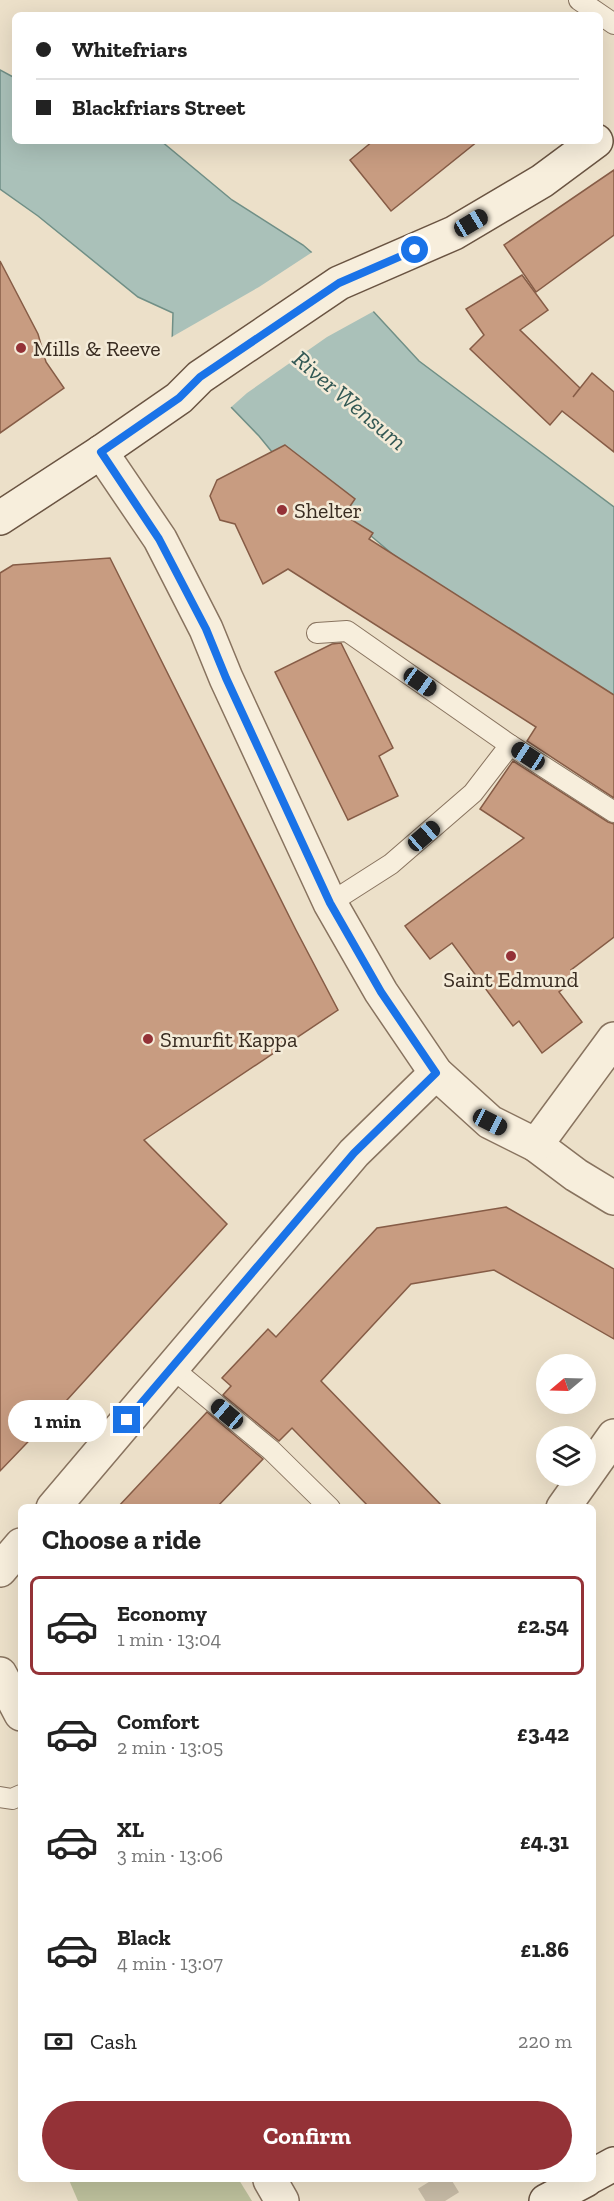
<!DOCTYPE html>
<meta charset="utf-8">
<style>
:root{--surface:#fff;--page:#f2f2f2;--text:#222;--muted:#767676;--line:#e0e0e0;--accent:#943237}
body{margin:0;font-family:"Zilla Slab",serif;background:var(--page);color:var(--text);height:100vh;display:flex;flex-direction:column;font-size:22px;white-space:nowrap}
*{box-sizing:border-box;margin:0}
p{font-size:20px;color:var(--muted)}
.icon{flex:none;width:33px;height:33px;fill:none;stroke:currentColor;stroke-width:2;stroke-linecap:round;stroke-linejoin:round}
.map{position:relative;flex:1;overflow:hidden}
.sheet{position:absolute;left:18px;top:1504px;width:578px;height:678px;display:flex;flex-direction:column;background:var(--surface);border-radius:9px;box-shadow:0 6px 24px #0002}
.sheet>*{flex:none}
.guide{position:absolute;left:12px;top:12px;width:591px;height:132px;border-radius:9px;box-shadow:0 6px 24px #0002;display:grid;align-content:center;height:132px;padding:0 24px;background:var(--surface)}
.needle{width:39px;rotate:251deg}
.tools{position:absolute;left:536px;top:1354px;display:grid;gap:12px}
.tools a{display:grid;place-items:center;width:60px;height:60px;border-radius:50%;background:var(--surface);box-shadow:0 6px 24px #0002;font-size:30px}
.end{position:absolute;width:27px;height:27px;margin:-14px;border:8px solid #1a73e8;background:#fff;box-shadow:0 0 0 3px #fff}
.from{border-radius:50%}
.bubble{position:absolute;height:42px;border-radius:21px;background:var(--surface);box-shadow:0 6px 24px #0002;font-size:20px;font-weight:700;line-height:42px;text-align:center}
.car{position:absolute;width:18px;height:36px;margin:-18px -9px;border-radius:8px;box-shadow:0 0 4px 2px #0007;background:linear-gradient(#222 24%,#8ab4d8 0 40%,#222 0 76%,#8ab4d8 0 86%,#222 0)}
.guide b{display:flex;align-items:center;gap:21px;height:57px;font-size:22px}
.guide b+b{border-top:2px solid var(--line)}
.guide i{width:15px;height:15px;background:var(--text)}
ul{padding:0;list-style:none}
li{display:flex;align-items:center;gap:18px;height:99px;margin:0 12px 9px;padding:0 12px;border:3px solid transparent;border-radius:9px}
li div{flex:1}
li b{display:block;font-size:22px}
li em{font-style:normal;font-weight:700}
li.on{border-color:var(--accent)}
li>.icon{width:54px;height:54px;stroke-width:1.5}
h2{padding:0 24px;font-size:27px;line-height:72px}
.pay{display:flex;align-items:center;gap:15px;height:66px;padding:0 24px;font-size:22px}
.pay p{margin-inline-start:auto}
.cta{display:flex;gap:12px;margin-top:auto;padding:12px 24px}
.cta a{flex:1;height:69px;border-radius:36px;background:var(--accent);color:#fff;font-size:24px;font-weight:700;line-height:69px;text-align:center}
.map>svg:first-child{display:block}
</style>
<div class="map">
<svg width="614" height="2201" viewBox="0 0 614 2201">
<rect width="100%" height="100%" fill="#ece0c9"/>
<!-- cemetery -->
<polygon fill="#bdc09c" points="69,2180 239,2180 252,2201 78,2201"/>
<!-- water -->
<polygon fill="#aac1b9" stroke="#708f86" stroke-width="1.5" points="0,70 15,78 15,141 161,141 232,200 303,245 348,284 419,361 614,507 614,709 443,597 364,530 299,485 259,436 172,346 173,313 138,297 38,216 0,189"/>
<!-- pier -->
<polygon fill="#ece0c9" points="314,251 350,282 376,310 327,337 247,393 229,409 170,348 170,338 259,287"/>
<!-- building -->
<g fill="#c89c81" stroke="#865c46" stroke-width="1.5">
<polygon points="373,141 478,141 391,211 350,160"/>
<polygon points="614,170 614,235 536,292 504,245"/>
<polygon points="0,261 38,334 46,362 64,388 0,433"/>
<polygon points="522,275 548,310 520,330 580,388 573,397 592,373 614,392 614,452 562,411 550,425 470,349 484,335 466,309"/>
<polygon points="285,445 355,499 344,515 373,533 369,539 614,695 614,798 527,741 536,727 288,569 263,584 235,524 220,520 210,496 217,480"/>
<polygon points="110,558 296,930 338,1010 144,1140 227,1224 47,1422 0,1471 0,573 13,565"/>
<polygon points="341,643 393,748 379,756 398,796 348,820 275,672 332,644"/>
<polygon points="513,761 608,822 614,824 614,937 571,970 577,978 559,992 582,1022 542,1053 519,1021 513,1026 452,943 430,959 405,926 524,838 480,809"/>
<polygon points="506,1207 614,1269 614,1339 494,1270 411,1284 321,1381 444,1508 370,1508 292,1428 279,1441 223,1395 231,1386 222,1378 268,1329 276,1337 377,1228"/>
<polygon points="207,1412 263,1459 216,1508 117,1508"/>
</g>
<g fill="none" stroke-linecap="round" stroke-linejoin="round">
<!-- street-tunnel -->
<polyline stroke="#c8bca7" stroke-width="33" stroke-dasharray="33 16" stroke-linecap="butt" points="432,2180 445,2201"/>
<defs>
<g id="lane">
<polyline points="579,0 614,24"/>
<polyline points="317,633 347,631 510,745"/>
<polyline points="330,903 391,864 473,793 510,745 614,812"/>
<polyline points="172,1368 271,1450 330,1508"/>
<polyline points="0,1797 12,1799 21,1795"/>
</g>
<g id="street">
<polyline points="101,452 160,539 206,629 226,678 330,903 381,992 436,1073 490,1122 536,1145 576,1175 614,1198"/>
<polyline points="536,1145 614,1039"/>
<polyline points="53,1508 354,1153 436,1073"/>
<polyline points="563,1508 614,1436"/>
<polyline points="0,1570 21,1545"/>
<polyline points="0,1674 21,1714"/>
<polyline points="270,2180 282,2201"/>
</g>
<g id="secondary">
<polyline points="0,518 101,452 179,398 200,377 339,283 454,233 542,181 596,141"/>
<polyline points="592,2176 614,2164"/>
<polyline points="546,2201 586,2180"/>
</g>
</defs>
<!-- lane casing -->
<use href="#lane" stroke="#88735f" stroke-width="22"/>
<!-- street casing -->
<use href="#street" stroke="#88735f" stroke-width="36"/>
<!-- secondary casing -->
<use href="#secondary" stroke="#6a5442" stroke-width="36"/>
<!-- lane -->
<use href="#lane" stroke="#f7eedc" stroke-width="20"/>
<!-- street -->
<use href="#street" stroke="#f7eedc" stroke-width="33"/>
<!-- secondary -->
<use href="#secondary" stroke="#f7eedc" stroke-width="33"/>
</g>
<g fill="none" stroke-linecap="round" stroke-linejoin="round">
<!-- route -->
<polyline stroke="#1a73e8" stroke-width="8" points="127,1420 354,1153 436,1073 381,992 330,903 226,678 206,629 159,539 101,452 179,398 200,377 339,283 415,250"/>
</g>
<!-- markers -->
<g fill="#943237" stroke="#f4ebd8" stroke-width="2">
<circle cx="21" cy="348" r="6"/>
<circle cx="282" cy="510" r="6"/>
<circle cx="511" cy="956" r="6"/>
<circle cx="148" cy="1039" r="6"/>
</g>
<g text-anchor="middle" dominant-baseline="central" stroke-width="5" stroke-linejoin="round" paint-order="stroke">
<!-- poi labels -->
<g font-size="22" fill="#392c21" stroke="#f4ebd8" text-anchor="start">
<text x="33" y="348">Mills &amp; Reeve</text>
<text x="294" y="510">Shelter</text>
<text x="511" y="979" text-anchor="middle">Saint Edmund</text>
<text x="160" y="1039">Smurfit Kappa</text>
</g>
<!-- water labels -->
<g font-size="24" font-style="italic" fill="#325854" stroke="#f4ebd8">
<text transform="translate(350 400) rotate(40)">River Wensum</text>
</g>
</g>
</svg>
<div class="tools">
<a><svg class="needle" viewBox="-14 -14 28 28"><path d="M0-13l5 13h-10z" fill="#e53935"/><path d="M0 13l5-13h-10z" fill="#767676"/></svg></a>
<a><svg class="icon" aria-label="layers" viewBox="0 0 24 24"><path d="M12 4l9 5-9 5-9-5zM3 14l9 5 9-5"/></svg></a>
</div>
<i class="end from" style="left:415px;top:250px"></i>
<i class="end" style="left:127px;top:1420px"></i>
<div class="bubble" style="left:8px;top:1400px;width:99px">1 min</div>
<i class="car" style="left:471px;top:223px;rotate:59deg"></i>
<i class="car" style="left:420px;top:682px;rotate:125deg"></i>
<i class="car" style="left:528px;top:756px;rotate:303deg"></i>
<i class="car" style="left:424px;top:836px;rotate:49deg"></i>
<i class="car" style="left:490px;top:1122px;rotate:117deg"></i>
<i class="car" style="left:227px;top:1414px;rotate:310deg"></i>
<div class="guide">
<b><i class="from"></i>Whitefriars</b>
<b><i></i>Blackfriars Street</b>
</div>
<section class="sheet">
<h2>Choose a ride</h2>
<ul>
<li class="on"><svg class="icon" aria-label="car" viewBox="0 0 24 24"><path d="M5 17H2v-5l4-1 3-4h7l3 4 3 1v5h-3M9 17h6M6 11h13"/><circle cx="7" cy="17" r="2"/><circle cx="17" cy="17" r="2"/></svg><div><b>Economy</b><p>1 min · 13:04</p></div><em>£2.54</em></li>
<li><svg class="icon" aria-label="car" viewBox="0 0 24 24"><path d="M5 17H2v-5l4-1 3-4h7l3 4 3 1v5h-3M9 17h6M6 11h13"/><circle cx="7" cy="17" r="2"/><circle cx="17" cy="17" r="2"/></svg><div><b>Comfort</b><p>2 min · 13:05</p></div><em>£3.42</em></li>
<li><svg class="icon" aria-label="car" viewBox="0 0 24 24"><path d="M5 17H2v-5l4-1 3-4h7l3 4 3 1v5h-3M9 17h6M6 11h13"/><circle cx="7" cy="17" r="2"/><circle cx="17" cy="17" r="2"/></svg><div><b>XL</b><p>3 min · 13:06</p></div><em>£4.31</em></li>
<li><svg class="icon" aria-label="car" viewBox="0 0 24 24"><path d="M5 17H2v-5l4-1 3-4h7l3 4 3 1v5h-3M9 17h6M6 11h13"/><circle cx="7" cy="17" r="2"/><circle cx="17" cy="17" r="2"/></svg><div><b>Black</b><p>4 min · 13:07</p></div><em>£1.86</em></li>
</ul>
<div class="pay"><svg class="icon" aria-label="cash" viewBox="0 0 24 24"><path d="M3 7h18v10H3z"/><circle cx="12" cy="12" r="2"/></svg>Cash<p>220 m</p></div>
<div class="cta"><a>Confirm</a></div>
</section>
</div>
